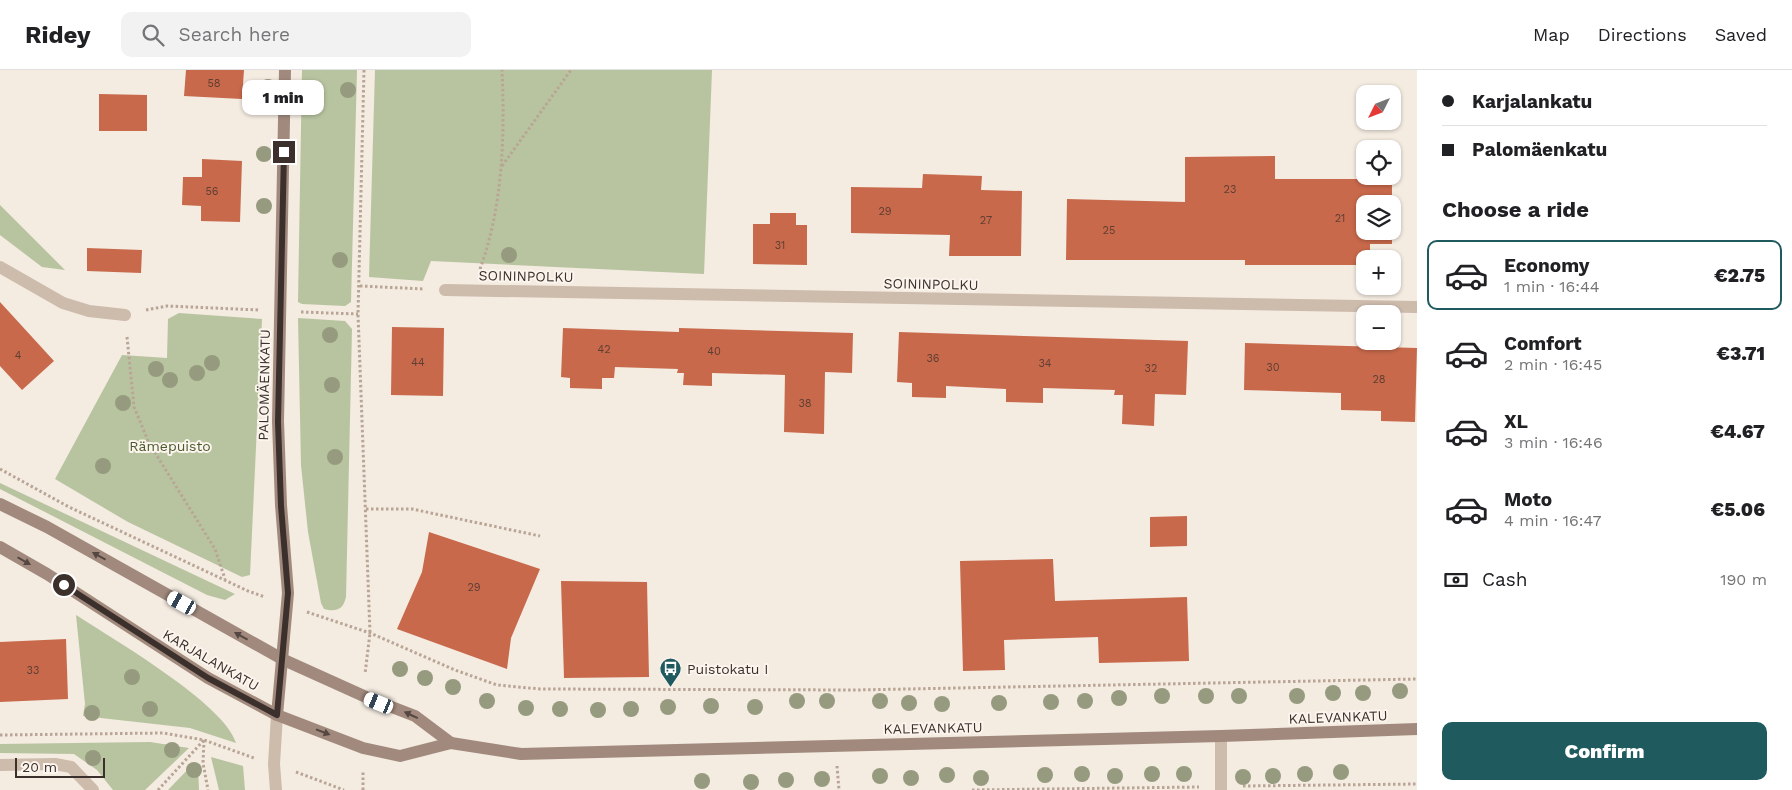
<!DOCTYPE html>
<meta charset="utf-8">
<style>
:root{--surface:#fff;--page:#f2f2f2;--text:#202124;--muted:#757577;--line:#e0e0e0;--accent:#1f5a5e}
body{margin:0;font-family:"Work Sans",sans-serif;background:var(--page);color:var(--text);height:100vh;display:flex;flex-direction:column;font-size:19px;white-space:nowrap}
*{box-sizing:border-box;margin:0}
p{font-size:16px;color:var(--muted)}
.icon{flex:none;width:28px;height:28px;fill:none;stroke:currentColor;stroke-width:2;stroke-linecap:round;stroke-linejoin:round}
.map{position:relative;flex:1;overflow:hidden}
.sheet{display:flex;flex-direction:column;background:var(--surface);width:375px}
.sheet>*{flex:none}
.banner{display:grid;align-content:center;height:110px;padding:0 25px;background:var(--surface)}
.needle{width:32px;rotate:228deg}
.controls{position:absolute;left:1356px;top:15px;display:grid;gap:10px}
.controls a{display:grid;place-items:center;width:45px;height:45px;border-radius:10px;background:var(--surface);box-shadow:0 1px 4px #0004;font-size:25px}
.scale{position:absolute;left:15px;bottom:12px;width:90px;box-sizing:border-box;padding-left:5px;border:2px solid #3b302b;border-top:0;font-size:14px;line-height:18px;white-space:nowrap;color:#3b302b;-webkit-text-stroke:4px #fbf5ee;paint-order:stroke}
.end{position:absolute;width:22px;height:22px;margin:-11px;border:6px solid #3b302b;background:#fff;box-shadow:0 0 0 2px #fff}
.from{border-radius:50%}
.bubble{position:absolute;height:35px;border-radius:10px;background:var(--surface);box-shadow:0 1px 4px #0004;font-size:16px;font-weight:800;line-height:35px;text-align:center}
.car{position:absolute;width:15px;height:30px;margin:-15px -8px;border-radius:6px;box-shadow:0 0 4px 1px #0007;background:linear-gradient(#fff 24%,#345 0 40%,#fff 0 76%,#345 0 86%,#fff 0)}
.banner b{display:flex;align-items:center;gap:18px;height:48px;font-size:19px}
.banner b+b{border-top:1px solid var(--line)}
.banner i{width:12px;height:12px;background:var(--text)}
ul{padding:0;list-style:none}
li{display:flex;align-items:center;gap:15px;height:70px;margin:0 10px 8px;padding:0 15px;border:2px solid transparent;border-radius:10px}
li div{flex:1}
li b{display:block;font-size:19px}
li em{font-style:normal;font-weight:800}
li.selected{border-color:var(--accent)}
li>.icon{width:45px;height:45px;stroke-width:1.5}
h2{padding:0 25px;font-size:22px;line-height:60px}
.pay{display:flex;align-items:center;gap:12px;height:55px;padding:0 25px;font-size:19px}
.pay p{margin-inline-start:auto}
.button{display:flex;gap:10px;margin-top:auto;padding:10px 25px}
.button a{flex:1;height:58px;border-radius:10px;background:var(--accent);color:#fff;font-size:20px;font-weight:800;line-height:58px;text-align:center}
header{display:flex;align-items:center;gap:30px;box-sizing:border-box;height:70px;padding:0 25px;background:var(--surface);border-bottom:1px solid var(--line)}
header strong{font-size:24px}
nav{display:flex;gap:28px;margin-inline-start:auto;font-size:18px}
.search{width:350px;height:45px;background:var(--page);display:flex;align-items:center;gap:12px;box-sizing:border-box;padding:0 18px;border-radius:10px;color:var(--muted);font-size:19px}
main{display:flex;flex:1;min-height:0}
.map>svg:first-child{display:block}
</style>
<header>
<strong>Ridey</strong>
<div class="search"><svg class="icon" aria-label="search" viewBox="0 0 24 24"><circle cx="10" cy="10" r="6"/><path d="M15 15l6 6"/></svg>Search here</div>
<nav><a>Map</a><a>Directions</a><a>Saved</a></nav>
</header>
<main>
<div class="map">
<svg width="1417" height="720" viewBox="0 0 1417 720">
<rect width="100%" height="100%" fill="#f4ebe1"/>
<!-- green -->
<g fill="#b8c4a0">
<polygon points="302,0 357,0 351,232 345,236 302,234 298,232"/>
<polygon points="375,0 712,0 704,204 431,191 423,211 369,207"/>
<polygon points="0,135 65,200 42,197 0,165"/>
<polygon points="179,243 262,249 250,505 242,507 128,452 55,409 122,285 167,288 168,249"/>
<path d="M 298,248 L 345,251 L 352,259 L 346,527 C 343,540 336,542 324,539 L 321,533 L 308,462 L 301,395 Z"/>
<polygon points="0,413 235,524 225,530 207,525 0,419"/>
<path d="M 76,545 C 113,569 225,634 236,673 L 190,658 L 83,646 L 85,634 Z"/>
<polygon points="150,672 189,678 145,720 113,720 97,700 74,684 0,683 0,674"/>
<polygon points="211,687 243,696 245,720 219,720"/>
<polygon points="193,694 198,696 199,720 168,720"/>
</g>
<!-- building -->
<g fill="#c8694b">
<polygon points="186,0 244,0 242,29 184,26"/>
<polygon points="99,24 147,25 147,61 99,61"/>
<polygon points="1275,86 1275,109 1392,109 1392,134 1365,134 1365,161 1392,161 1392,174 1370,174 1370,189 1365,189 1365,195 1245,195 1245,190 1066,190 1067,129 1185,132 1185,87"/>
<polygon points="202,89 242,91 240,152 201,151 201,136 182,135 183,107 202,107"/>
<polygon points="923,104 982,106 981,120 1022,121 1021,186 949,186 950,165 851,163 851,117 922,118"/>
<polygon points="770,143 796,143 796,155 807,155 807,195 753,194 753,154 770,154"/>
<polygon points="87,178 142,180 141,203 87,201"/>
<polygon points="0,232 54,291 22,320 0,296"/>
<polygon points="392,257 444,258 443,326 391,325"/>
<polygon points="563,258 679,262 679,258 853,263 852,303 825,302 824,364 784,362 785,305 712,303 712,316 683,315 684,303 677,303 678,299 615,297 614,308 602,308 602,319 570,318 570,308 561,307"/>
<polygon points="899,262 1188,271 1186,325 1155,324 1154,356 1122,354 1123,325 1114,325 1115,320 1043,318 1043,333 1006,332 1006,319 946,316 946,328 912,327 912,313 897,312"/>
<polygon points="1245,273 1417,278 1415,352 1381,351 1381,341 1341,340 1341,323 1244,320"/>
<polygon points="1187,446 1187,476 1150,477 1150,447"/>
<polygon points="429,462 540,499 511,568 507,599 397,559 422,502"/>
<polygon points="1053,489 1055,531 1187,527 1189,591 1099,593 1098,567 1004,570 1005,600 963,601 960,491"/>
<polygon points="561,511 647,512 649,607 564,608"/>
<polygon points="66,569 68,629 0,632 0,572"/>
</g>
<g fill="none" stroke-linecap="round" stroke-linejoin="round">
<!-- path -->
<g stroke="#b9a596" stroke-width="3" stroke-dasharray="2.5 2.5" stroke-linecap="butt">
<polyline points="364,0 358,244 370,563 365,604"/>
<polyline points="502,96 571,0"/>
<path d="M 480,199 C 503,136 505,66 502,0"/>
<polyline points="360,216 424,219"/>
<polyline points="146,240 167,236 260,240"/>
<polyline points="301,242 358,244"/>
<polyline points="127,267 134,337 149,373 215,479 225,509"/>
<polyline points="0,399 69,437 248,521 265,527"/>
<polyline points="366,439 412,439 540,466"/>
<polyline points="307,542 370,563 455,600 497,615 540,619 856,620 1417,609"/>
<polyline points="0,665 163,663 204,670 254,688"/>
<polyline points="204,670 203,693 208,720"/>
<polyline points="837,696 839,720"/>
<polyline points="296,702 344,720"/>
<polyline points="1243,716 1417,714"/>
<polyline points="158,720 204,670"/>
<polyline points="363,720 363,701"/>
<polyline points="972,720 1199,717"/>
</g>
<!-- street -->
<g stroke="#cdbbac" stroke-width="12">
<polyline points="0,197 63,233 89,241 125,245"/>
<polyline points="445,220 1417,237"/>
<polyline points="1221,666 1221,720"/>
<polyline points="0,695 55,694 71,697 93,720"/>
<polyline points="276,720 274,694 277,645"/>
</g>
<!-- secondary -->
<g stroke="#a18a7d" stroke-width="12">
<polyline points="0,434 47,457 284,590 366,627 415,646 451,673"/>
<polyline points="0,477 47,504 208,608 277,645 363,678 400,686 451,673 521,684 1221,666 1417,659"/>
<polyline points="277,645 288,523 281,435 278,351 285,0"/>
</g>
</g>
<!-- trees -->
<g fill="#969b7f">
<circle cx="268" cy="17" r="8"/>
<circle cx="348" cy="20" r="8"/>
<circle cx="264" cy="84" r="8"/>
<circle cx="264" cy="136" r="8"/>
<circle cx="509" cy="185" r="8"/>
<circle cx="340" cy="190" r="8"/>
<circle cx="330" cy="265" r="8"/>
<circle cx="212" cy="293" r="8"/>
<circle cx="156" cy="299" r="8"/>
<circle cx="197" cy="303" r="8"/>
<circle cx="170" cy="310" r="8"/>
<circle cx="332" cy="315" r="8"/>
<circle cx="123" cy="333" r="8"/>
<circle cx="335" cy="387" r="8"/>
<circle cx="103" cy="396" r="8"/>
<circle cx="400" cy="599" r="8"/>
<circle cx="132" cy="607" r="8"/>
<circle cx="425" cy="608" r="8"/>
<circle cx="453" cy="617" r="8"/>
<circle cx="1400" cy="621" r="8"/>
<circle cx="1333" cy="623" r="8"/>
<circle cx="1363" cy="623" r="8"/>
<circle cx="1162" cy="626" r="8"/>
<circle cx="1206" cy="626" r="8"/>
<circle cx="1239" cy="626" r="8"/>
<circle cx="1297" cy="626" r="8"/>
<circle cx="1119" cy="628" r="8"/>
<circle cx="487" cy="631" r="8"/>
<circle cx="797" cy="631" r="8"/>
<circle cx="827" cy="631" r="8"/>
<circle cx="880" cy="631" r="8"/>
<circle cx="1085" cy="631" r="8"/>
<circle cx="1051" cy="632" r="8"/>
<circle cx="909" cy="633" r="8"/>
<circle cx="999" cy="633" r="8"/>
<circle cx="942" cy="634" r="8"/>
<circle cx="711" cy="636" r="8"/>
<circle cx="668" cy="637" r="8"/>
<circle cx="755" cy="637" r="8"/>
<circle cx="526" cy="638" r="8"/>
<circle cx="150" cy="639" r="8"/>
<circle cx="560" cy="639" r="8"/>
<circle cx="631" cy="639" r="8"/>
<circle cx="598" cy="640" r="8"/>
<circle cx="92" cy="643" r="8"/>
<circle cx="172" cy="680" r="8"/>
<circle cx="93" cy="688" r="8"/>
<circle cx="194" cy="700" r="8"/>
<circle cx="1341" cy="702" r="8"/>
<circle cx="1082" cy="704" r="8"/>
<circle cx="1152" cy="704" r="8"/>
<circle cx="1184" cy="704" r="8"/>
<circle cx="1305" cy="704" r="8"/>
<circle cx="947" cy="705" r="8"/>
<circle cx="1045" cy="705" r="8"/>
<circle cx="880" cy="706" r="8"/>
<circle cx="1115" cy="706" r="8"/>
<circle cx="1273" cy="706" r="8"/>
<circle cx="1243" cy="707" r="8"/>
<circle cx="911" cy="708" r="8"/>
<circle cx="981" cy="708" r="8"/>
<circle cx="822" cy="709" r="8"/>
<circle cx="786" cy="710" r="8"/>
<circle cx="702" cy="711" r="8"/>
<circle cx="751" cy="712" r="8"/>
</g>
<!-- one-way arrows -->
<defs><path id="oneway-solid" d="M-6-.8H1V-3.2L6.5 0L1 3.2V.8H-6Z" transform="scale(1.25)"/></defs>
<g fill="#544640">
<use href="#oneway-solid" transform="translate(99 486) rotate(-151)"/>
<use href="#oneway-solid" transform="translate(24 491) rotate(30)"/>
<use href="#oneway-solid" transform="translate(241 566) rotate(-151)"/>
<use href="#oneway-solid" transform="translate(411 645) rotate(-155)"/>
<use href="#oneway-solid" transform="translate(323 662) rotate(21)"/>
</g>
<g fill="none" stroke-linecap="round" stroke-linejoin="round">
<!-- route -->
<polyline stroke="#3b302b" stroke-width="6" points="64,515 208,608 277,645 288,523 281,436 278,352 284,82"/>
</g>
<!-- icons -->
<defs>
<symbol id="bus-pin" viewBox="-11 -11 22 30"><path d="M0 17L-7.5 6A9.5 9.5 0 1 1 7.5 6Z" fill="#1f5a5e" stroke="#fbf5ee"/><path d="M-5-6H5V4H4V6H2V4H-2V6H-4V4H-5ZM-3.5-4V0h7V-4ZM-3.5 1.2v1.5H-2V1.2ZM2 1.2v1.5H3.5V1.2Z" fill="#fff"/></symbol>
</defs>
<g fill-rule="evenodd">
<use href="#bus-pin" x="658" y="586" width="25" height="34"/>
</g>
<g text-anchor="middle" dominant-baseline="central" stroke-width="4" stroke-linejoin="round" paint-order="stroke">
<!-- number labels -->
<g font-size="11" fill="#5e3e33">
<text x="214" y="13">58</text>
<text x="1230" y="119">23</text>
<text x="212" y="121">56</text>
<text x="885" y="141">29</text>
<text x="1340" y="148">21</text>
<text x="986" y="150">27</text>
<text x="1109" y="160">25</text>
<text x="780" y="175">31</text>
<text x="604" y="279">42</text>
<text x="714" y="281">40</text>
<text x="18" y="285">4</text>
<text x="933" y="288">36</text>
<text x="418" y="292">44</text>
<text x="1045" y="293">34</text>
<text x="1273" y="297">30</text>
<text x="1151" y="298">32</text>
<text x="1379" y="309">28</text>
<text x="805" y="333">38</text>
<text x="474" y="517">29</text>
<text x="33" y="600">33</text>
</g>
<!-- street labels -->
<g font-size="14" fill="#3b302b" stroke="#fbf5ee">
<text transform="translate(526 206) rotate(1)">SOININPOLKU</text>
<text transform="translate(931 214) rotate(1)">SOININPOLKU</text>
<text transform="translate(264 315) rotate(-89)">PALOMÄENKATU</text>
<text transform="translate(211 590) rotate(30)">KARJALANKATU</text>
<text transform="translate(1338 647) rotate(-2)">KALEVANKATU</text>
<text transform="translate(933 658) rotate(-1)">KALEVANKATU</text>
</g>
<!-- park labels -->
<g font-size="14" fill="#4a5a2e" stroke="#fbf5ee">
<text x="170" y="376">Rämepuisto</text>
</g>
<!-- poi labels -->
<g font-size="14" fill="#3b302b" stroke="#fbf5ee" text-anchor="start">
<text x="687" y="599">Puistokatu I</text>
</g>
</g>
</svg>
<div class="controls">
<a><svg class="needle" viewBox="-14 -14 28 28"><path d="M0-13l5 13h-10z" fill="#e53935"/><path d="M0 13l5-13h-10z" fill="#757577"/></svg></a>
<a><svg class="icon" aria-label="locate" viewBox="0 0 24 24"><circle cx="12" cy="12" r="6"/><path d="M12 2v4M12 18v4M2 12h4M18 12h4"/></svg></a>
<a><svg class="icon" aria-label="layers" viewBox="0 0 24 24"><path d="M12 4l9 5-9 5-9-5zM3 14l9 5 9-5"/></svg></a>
<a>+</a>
<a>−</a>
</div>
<div class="scale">20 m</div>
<i class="end from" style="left:64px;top:515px"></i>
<i class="end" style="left:284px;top:82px"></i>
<div class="bubble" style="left:242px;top:10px;width:82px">1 min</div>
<i class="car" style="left:182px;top:533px;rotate:299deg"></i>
<i class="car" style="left:379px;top:633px;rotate:292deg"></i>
</div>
<section class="sheet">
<div class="banner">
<b><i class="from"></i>Karjalankatu</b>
<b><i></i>Palomäenkatu</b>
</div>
<h2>Choose a ride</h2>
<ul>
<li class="selected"><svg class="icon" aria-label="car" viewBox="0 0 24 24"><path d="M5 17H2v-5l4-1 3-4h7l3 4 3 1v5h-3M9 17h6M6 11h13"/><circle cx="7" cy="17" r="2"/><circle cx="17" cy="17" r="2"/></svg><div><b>Economy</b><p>1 min · 16:44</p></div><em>€2.75</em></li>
<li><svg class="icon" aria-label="car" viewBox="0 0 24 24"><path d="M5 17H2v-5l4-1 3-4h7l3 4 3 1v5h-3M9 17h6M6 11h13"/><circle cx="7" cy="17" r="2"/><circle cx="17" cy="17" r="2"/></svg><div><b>Comfort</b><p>2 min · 16:45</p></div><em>€3.71</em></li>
<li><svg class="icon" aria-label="car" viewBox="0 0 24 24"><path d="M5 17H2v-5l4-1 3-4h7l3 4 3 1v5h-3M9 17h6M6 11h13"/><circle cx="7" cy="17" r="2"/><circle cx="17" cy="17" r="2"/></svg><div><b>XL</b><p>3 min · 16:46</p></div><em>€4.67</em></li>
<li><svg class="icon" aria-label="car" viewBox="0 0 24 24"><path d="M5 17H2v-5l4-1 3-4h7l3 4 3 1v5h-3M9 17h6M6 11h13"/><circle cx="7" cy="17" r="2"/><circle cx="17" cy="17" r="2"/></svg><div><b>Moto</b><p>4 min · 16:47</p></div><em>€5.06</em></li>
</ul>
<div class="pay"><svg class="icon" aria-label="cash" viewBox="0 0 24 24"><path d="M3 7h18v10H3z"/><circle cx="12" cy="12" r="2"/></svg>Cash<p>190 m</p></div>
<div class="button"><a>Confirm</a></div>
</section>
</main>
